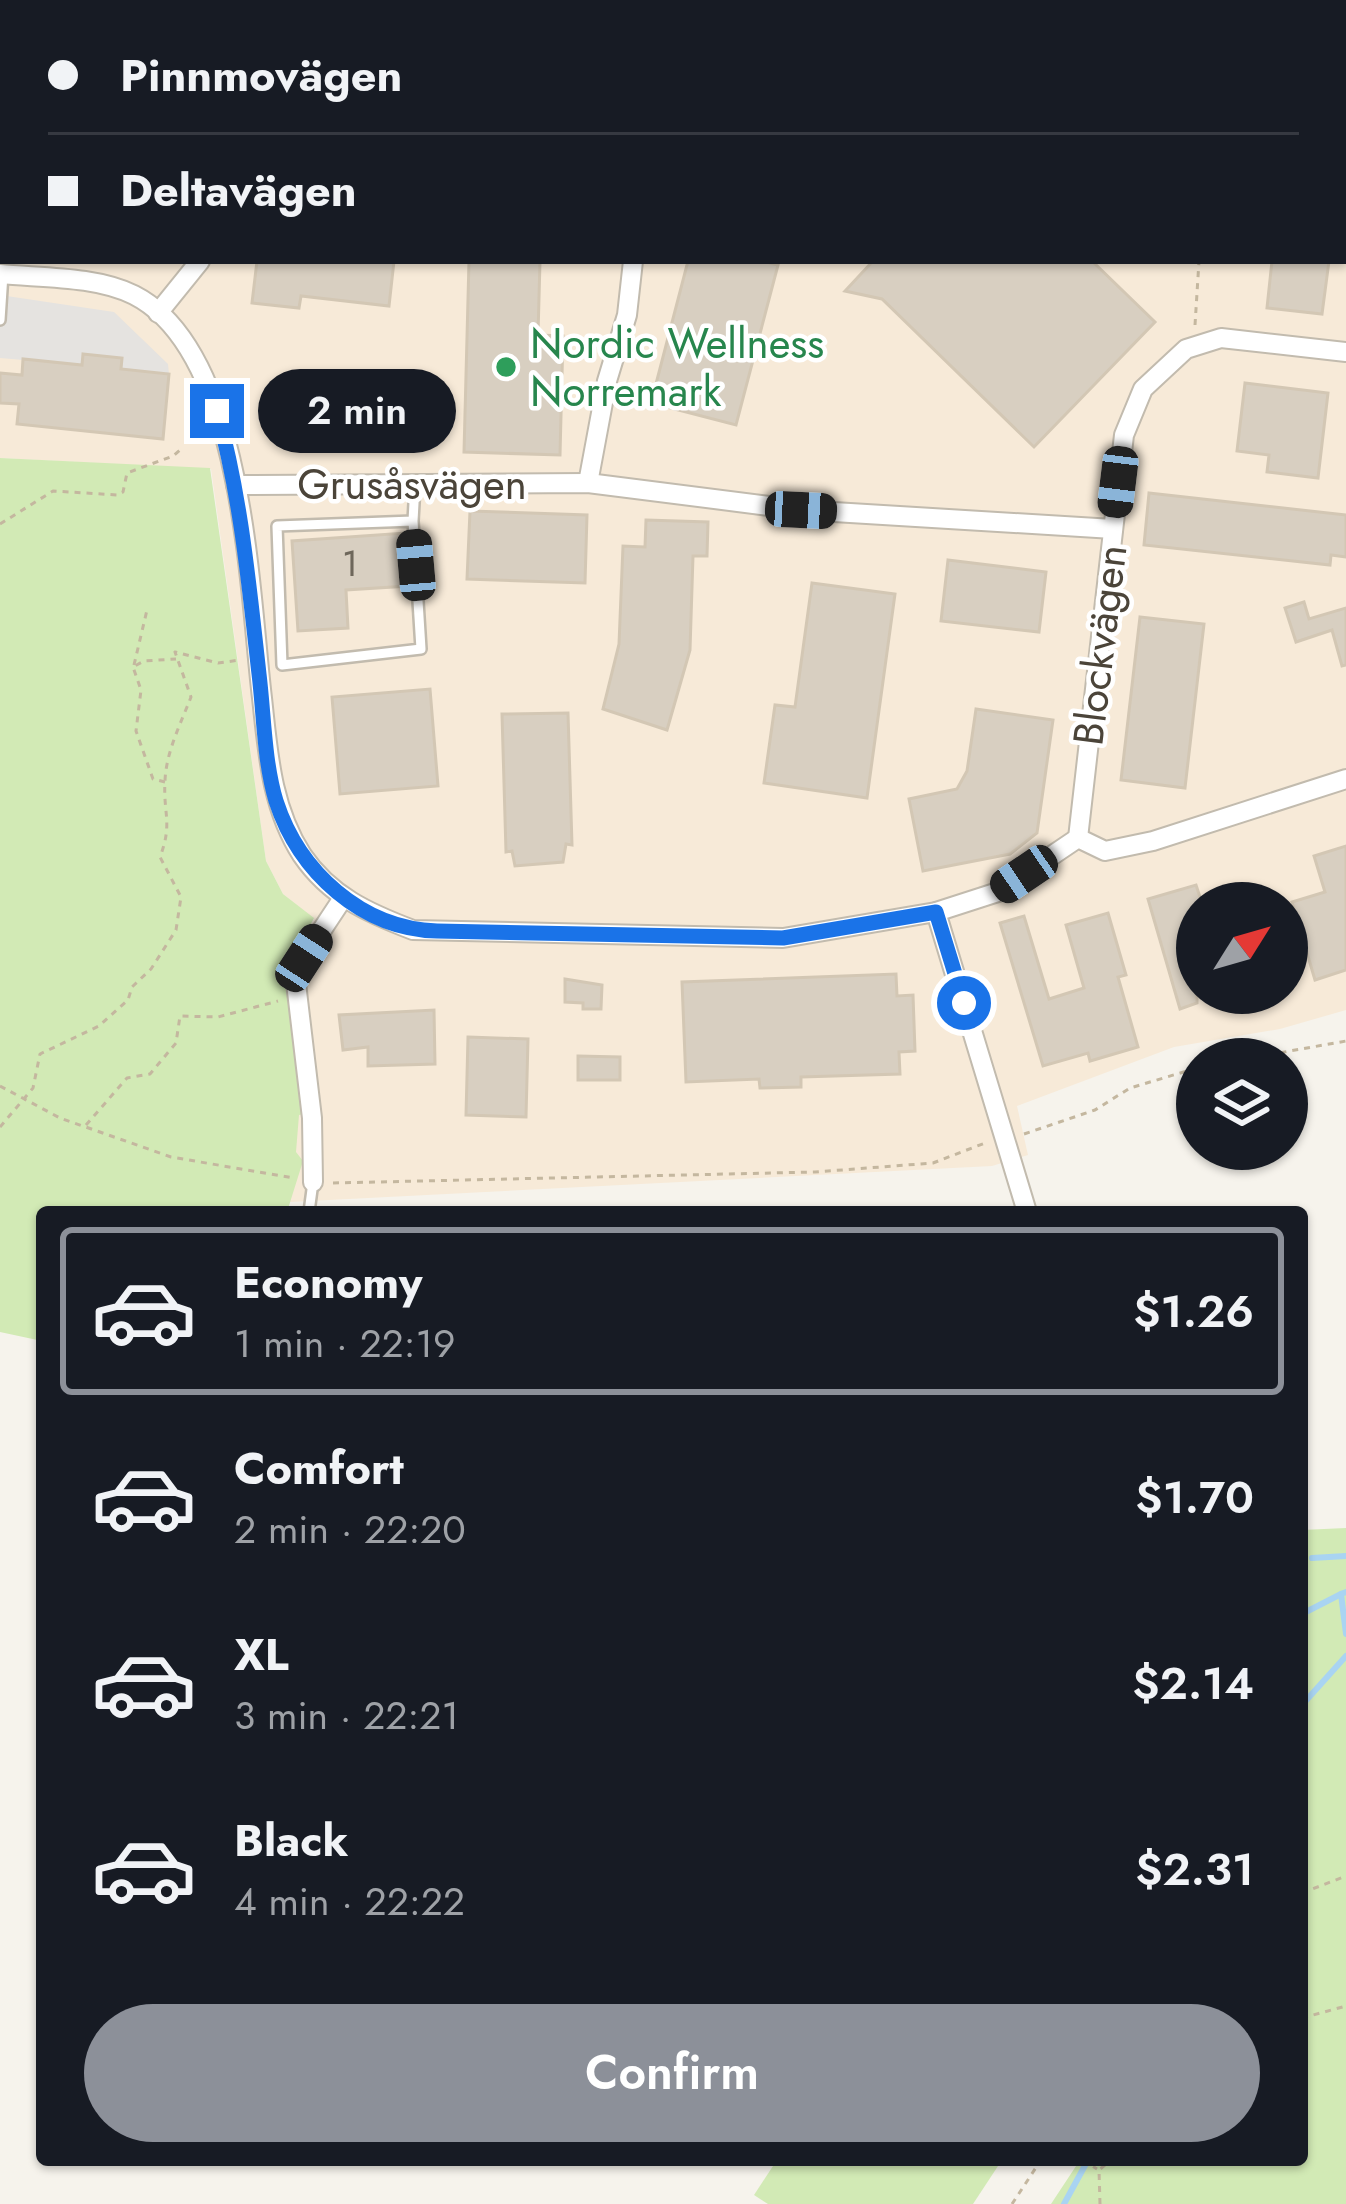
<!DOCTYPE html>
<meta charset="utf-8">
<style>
:root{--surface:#171b24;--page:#242831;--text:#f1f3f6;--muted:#9ea1a6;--line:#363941;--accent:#8c9099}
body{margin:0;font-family:Jost,sans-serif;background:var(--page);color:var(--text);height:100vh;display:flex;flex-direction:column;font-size:45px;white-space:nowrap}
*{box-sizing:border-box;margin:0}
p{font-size:39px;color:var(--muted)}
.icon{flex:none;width:66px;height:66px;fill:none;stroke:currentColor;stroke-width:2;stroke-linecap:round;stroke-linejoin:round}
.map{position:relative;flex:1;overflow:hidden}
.details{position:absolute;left:36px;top:1206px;width:1272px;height:960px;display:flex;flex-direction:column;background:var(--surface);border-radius:12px;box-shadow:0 3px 9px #0004}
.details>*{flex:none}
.banner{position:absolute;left:0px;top:0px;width:1347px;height:264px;box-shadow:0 3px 9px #0004;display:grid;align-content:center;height:264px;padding:0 48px;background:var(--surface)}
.needle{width:78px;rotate:53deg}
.controls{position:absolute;left:1176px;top:882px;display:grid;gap:24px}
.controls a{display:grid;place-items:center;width:132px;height:132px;border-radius:50%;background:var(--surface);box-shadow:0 3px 9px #0004;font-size:60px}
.end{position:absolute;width:54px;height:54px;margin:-27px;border:15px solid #1a73e8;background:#fff;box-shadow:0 0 0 6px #fff}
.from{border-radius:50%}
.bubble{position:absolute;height:84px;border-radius:42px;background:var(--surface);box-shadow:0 3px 9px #0004;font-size:39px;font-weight:600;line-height:84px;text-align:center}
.car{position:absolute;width:36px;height:72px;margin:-36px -18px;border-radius:15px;box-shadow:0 0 9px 3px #0007;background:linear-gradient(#222 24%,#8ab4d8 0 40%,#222 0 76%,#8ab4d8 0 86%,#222 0)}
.banner b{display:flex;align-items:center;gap:42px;height:114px;font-size:45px}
.banner b+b{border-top:3px solid var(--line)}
.banner i{width:30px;height:30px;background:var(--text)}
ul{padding:21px 0 0;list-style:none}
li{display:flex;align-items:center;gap:36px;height:168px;margin:0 24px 18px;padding:0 24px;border:6px solid transparent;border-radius:12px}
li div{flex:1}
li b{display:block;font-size:45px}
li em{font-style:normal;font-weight:600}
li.selected{border-color:var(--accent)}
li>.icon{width:108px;height:108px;stroke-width:1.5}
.action{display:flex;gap:24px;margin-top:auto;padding:24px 48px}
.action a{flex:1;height:138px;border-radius:72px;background:var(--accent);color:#fff;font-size:48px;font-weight:600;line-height:138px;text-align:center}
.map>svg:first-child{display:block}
</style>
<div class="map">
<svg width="1346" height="2204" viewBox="0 0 1346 2204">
<rect width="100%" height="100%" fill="#f6f3ec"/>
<!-- commercial -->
<path fill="#f7ead8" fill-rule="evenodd" d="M 0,0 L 241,3 L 3,3 L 3,261 L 1344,261 L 1346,131 L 1346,1010 L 1280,1029 L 1174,1047 L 1017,1106 L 1028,1155 L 992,1166 L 290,1202 L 296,1152 L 290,964 L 314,919 L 283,894 L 266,861 L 211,469 L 0,458 ZM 1197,903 L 1287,903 L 1287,993 L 1197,993 Z"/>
<!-- green -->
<g fill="#d2eab5">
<polygon points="0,458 210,468 266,861 283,894 314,918 290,964 289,1009 304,1114 299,1115 296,1152 303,1161 287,1212 42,1212 42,1341 0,1332"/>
<polygon points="1346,1528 1346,2204 1051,2204 1080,2160 1302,2160 1302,1530"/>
<polygon points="777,2160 1002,2160 973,2204 768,2204 754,2195"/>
</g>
<!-- parking -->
<polygon fill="#e5e3e0" points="0,295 114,312 168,364 169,374 121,369 121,358 84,354 82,365 0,358"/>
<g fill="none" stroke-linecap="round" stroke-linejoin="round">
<!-- stream -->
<g stroke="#a9d4f2" stroke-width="6">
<polyline points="1312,1558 1346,1556"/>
<polyline points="1346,1592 1341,1594 1346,1634"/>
<polyline points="1302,1614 1341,1594"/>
<polyline points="1302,1705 1346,1656"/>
<polyline points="1064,2204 1088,2160"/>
</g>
</g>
<!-- building -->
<g fill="#d8cfc1" stroke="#d3c7b4" stroke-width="3">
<polygon points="257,261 394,261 389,306 301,296 299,308 252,303"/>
<polygon points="469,261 540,261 538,335 563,336 560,455 464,452"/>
<polygon points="688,261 762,261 778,265 736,425 651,403"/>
<polygon points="873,261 1092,261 1155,322 1034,447 882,299 845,291"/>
<polygon points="1272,261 1329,261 1322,314 1267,308"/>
<polygon points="83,354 122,358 121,369 169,374 163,439 17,424 19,404 0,403 0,373 22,375 23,359 82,365"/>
<polygon points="1245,383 1328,393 1318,478 1267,472 1269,455 1237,451"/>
<polygon points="1149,493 1346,515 1346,557 1331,555 1330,565 1144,545"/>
<polygon points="470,511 587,515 585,583 467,579"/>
<polygon points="646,520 708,522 707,556 693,556 690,650 667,730 603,709 619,644 623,546 645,547"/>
<polygon points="405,533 408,586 346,590 348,628 298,631 292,541"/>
<polygon points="948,560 1046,572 1039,632 941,621"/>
<polygon points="812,583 895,594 867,798 764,783 775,705 795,707"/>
<polygon points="1304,602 1309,619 1346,608 1346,665 1342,666 1332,630 1296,642 1285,608"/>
<polygon points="1140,617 1204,624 1185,788 1121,780"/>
<polygon points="430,689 438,786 340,794 332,697"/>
<polygon points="976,709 1053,720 1037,833 1010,854 923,871 909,799 957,789 967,771"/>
<polygon points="568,713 572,845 566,844 563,862 515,866 512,851 506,852 502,714"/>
<polygon points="1346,846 1346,970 1315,980 1292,902 1325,892 1314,856"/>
<polygon points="1196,885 1202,903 1197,903 1197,1003 1180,1009 1148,899"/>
<polygon points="1108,913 1126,975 1118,977 1138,1047 1090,1061 1088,1053 1043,1066 1000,923 1024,916 1049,999 1084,988 1066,925"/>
<polygon points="896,974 897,996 913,995 915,1051 899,1052 900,1074 801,1077 801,1087 760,1088 759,1079 686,1082 682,982"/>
<polygon points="565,979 602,985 601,1009 583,1009 583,1003 565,1002"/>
<polygon points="434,1010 435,1064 368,1066 368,1047 343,1050 339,1015"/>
<polygon points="468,1037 528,1039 526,1117 466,1115"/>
<polygon points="578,1056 620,1057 620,1080 578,1080"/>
</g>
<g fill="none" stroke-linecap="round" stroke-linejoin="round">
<defs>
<g id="service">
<polyline points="0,320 3,274"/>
<polyline points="413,521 277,526 282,665 421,649 413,521 415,485"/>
<polyline points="309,1212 313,1182"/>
</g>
<g id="minor">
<path d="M 0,274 C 42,278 96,276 134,295 C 244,351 249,589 262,698 C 268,752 271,807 302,855 C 330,896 368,913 413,930 L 783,938 L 936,912 L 998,892 L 1078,838 L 1105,851 L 1153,841 L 1346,779"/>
<polyline points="158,313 200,261"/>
<polyline points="588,483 607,381 627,315 633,261"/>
<polyline points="236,485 588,483 801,510 1113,529"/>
<polyline points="1078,838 1124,435 1143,389 1186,349 1221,338 1346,352"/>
<polyline points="936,912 1027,1212"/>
<polyline points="313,1182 312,1118 296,983 304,957 343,898"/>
</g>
<g id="primary">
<polyline points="981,0 1008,3"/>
<polyline points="1145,0 1172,3"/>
<polyline points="1344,22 1346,22"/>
</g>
</defs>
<!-- service casing -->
<use href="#service" stroke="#c2bbae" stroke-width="14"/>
<!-- minor casing -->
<use href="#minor" stroke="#c2bbae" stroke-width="22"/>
<!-- primary casing -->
<use href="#primary" stroke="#e6c16a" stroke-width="34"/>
<!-- path -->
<g stroke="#c4b79f" stroke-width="3" stroke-dasharray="6 6" stroke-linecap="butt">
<polyline points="206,0 211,3"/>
<polyline points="752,0 780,3"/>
<polyline points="1344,105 1346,105"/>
<polyline points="1195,325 1199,261"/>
<polyline points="0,524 53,491 117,495 123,492 127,473 173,456 180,450"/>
<polyline points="134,665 147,610"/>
<polyline points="165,782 153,779 136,731 141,690 133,667 144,661 176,659"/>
<polyline points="1245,1059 1346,1041"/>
<polyline points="0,1086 60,1118 171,1157 294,1178"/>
<polyline points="86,1125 127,1078 150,1074 176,1043 180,1016 218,1017 278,1001"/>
<path d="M 0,1127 L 33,1088 L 40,1054 L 99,1026 L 128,1000 L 132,987 L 151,969 L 176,930 L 181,897 L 160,857 C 173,823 163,814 165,781 C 166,752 181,723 191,697 L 175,652 L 218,663 L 240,660"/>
<polyline points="1024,1134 1095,1110 1130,1088 1197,1068"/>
<polyline points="333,1183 815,1172 933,1163 985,1143"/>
<polyline points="1302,1893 1346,1876"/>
<polyline points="1302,2018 1346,2006"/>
<polyline points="1083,2160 1097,2169"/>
<polyline points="1012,2204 1041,2160"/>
<polyline points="1100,2204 1099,2170 1111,2160"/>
</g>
<!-- service -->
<use href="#service" stroke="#fff" stroke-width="9"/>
<!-- minor -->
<use href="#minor" stroke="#fff" stroke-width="18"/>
<!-- primary -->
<use href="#primary" stroke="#ffe39c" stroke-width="30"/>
</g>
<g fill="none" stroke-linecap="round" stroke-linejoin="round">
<!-- route -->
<path stroke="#1a73e8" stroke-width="15" d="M 217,411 C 241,497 249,585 259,674 C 264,715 264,761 276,801 C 299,872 362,929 437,931 L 783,938 L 936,912 L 964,1003"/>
</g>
<!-- markers -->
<circle fill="#2e9e5b" stroke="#fff" stroke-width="4.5" cx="506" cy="367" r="12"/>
<g text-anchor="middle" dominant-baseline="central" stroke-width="9" stroke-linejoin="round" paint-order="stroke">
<!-- number labels -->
<g font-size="36" fill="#6e675b">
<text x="350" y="563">1</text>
</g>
<!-- leisure labels -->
<g font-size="42" fill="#27864d" stroke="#fff" text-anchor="start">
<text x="530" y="343">Nordic Wellness<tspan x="530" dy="48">Norremark</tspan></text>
</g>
<!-- street labels -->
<g font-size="42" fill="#4b4439" stroke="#fff">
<text x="412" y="484">Grusåsvägen</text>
<text transform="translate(1100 645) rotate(-83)">Blockvägen</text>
</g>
</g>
</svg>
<div class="controls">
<a><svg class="needle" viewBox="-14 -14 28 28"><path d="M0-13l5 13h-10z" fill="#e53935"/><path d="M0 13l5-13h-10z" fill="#9ea1a6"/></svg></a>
<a><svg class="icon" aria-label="layers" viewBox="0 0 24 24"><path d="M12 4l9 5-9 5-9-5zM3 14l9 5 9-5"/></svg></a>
</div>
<i class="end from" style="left:964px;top:1003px"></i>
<i class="end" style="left:217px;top:411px"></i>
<div class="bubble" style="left:258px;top:369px;width:198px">2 min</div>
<i class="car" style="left:1118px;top:482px;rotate:187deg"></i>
<i class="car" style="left:801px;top:510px;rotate:93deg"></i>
<i class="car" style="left:416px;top:565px;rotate:355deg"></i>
<i class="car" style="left:1024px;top:874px;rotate:236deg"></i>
<i class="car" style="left:304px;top:958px;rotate:33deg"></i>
<div class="banner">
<b><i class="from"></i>Pinnmovägen</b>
<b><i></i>Deltavägen</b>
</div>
<section class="details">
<ul>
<li class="selected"><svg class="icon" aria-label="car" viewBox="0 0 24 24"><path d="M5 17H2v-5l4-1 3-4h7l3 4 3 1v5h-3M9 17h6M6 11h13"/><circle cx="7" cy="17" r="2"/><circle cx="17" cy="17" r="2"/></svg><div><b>Economy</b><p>1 min · 22:19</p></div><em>$1.26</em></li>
<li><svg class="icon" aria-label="car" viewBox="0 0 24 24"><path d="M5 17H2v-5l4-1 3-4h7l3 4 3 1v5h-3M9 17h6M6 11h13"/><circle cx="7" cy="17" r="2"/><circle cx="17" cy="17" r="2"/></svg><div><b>Comfort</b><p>2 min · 22:20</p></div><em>$1.70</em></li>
<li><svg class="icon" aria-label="car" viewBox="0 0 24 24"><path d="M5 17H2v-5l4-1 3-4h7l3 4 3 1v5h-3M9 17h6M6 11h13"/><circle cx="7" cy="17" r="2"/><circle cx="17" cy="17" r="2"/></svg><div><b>XL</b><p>3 min · 22:21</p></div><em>$2.14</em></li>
<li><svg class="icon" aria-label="car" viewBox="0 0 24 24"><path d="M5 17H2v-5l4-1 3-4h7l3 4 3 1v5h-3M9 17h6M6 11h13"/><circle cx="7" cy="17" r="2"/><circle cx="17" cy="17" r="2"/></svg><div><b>Black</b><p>4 min · 22:22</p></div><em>$2.31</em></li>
</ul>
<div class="action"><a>Confirm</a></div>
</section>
</div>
